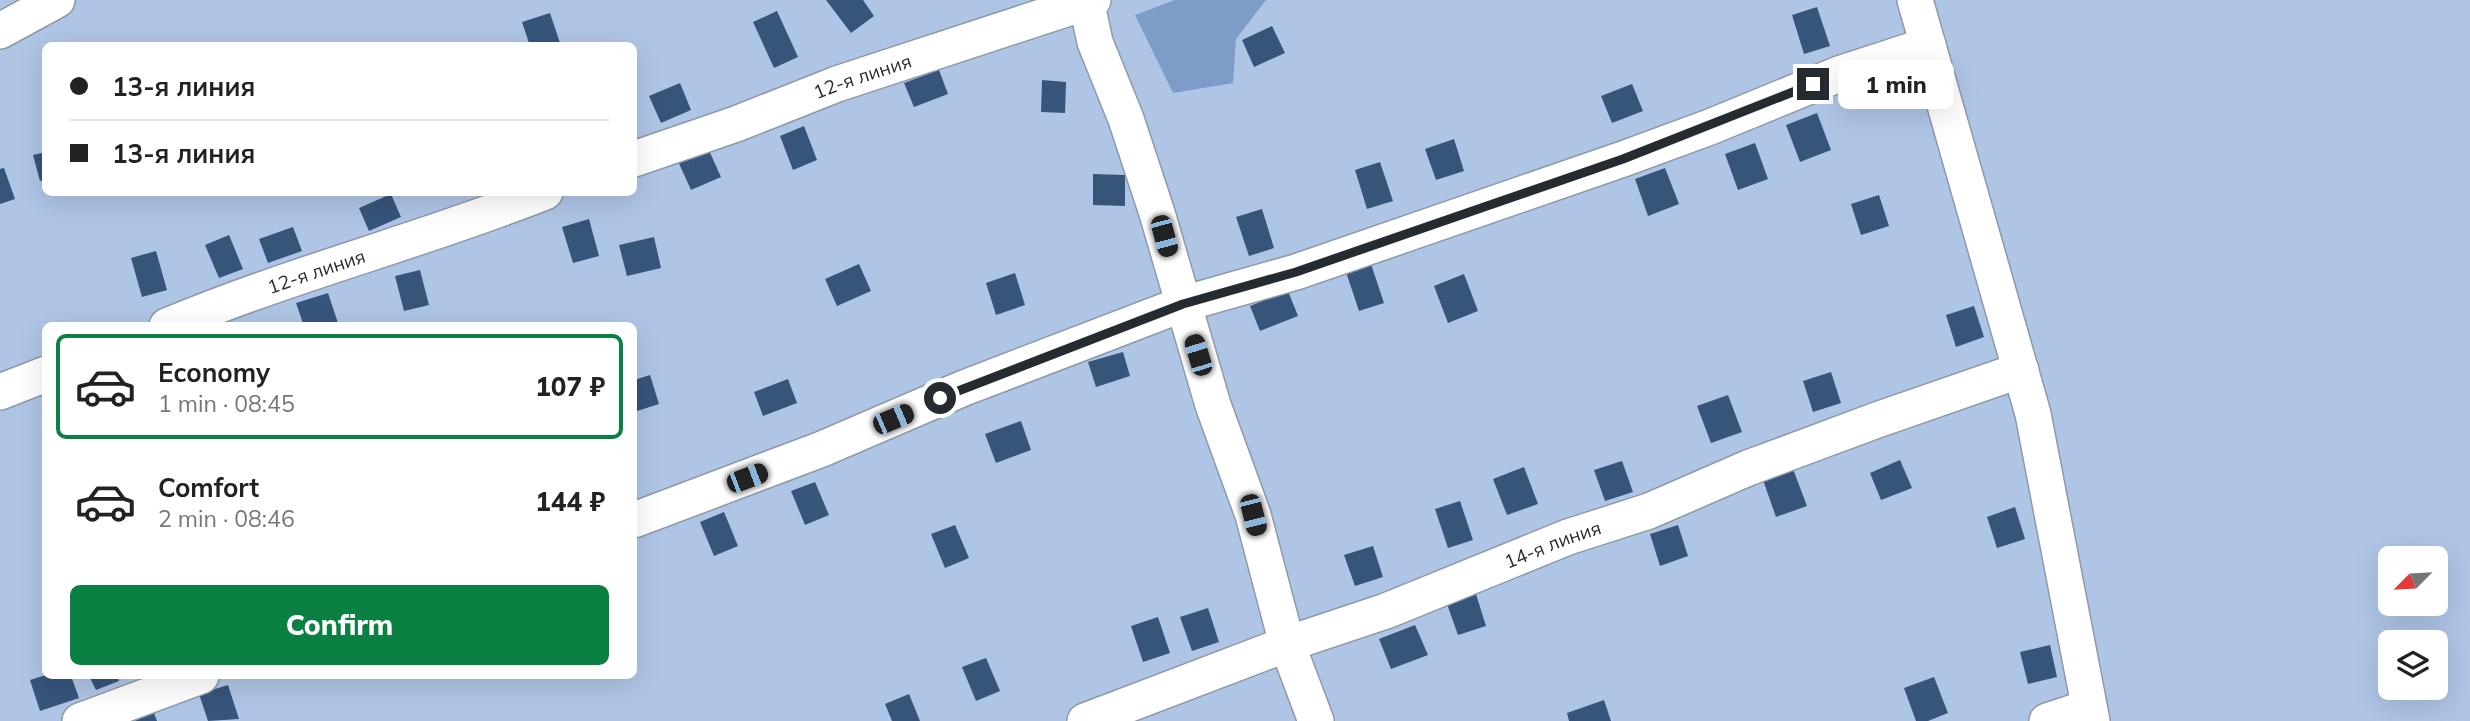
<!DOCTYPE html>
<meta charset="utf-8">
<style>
:root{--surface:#fff;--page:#f6f6f6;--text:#222;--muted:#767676;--line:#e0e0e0;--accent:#0b8043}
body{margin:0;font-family:Mulish,sans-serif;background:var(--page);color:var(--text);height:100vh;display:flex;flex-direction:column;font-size:26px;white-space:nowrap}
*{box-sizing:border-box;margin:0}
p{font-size:23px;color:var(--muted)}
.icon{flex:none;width:38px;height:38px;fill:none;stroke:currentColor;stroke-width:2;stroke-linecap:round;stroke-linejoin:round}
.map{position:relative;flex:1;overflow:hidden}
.sheet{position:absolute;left:42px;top:322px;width:595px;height:357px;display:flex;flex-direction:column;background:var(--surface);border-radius:10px;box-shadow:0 7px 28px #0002}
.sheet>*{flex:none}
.guide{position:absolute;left:42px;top:42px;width:595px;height:154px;border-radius:10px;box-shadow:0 7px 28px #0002;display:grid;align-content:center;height:154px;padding:0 28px;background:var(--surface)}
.needle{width:46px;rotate:246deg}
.tools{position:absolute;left:2378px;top:546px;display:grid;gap:14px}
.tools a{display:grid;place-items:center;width:70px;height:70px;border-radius:10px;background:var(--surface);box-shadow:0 7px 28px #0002;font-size:35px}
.end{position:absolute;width:32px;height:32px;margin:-16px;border:9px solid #262b31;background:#fff;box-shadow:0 0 0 4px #fff}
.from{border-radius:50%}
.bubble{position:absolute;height:49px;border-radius:10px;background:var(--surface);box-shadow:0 7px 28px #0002;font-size:23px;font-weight:800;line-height:49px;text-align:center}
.car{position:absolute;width:21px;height:42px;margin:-21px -10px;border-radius:9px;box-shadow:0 0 5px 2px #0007;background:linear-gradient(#222 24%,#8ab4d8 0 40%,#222 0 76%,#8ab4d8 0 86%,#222 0)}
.guide b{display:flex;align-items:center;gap:24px;height:66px;font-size:26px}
.guide b+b{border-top:2px solid var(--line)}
.guide i{width:18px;height:18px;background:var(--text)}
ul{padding:12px 0 0;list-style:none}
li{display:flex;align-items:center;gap:21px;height:105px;margin:0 14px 10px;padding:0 14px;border:4px solid transparent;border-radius:10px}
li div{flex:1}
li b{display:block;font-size:26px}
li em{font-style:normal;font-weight:800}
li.active{border-color:var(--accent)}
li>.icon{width:63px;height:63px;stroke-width:1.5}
.button{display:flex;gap:14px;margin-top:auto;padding:14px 28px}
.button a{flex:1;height:80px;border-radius:10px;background:var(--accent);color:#fff;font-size:28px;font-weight:800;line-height:80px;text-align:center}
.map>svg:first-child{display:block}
</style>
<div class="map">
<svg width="2470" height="721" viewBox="0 0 2470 721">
<rect width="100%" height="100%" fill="#d3dff1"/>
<!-- green -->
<path fill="#afc5e5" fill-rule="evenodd" d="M 0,0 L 2470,0 L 2470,721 L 0,721 ZM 46,46 L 634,46 L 634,192 L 46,192 ZM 46,326 L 634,326 L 634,676 L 46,676 ZM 2390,558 L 2436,558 L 2436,604 L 2390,604 ZM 2390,642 L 2436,642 L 2436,688 L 2390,688 Z"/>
<!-- water -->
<polygon fill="#7d9cc7" points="1175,0 1266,0 1236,39 1233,83 1173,93 1135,15"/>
<!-- building -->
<g fill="#37547b">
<polygon points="826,0 863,0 874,16 851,33"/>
<polygon points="1817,7 1830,46 1804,54 1792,15"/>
<polygon points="777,11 798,57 774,68 753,22"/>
<polygon points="550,13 561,46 530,46 522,22"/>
<polygon points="1272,26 1285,53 1254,67 1242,40"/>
<polygon points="939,70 948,94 914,107 904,83"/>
<polygon points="1042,80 1066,82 1065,113 1041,112"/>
<polygon points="680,83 691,110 661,123 649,96"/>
<polygon points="1632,84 1643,111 1612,123 1601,96"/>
<polygon points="1817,113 1831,150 1800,162 1786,125"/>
<polygon points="804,126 817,160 793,170 780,136"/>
<polygon points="1454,139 1464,171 1436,180 1425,149"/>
<polygon points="1755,143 1768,179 1738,190 1725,154"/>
<polygon points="707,146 721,177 691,190 677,159"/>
<polygon points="46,152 46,180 40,181 33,155"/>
<polygon points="1380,162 1393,201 1367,209 1355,170"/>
<polygon points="4,168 15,199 0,204 0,169"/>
<polygon points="1665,168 1679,204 1648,216 1635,179"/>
<polygon points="1093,174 1125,175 1125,206 1093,205"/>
<polygon points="391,194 401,217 369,231 359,208"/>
<polygon points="1879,195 1889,226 1861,235 1851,204"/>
<polygon points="1262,209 1274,248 1249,256 1236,217"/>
<polygon points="589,219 599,256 573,263 562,227"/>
<polygon points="293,227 302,251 268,263 259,239"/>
<polygon points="229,235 243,269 219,278 205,245"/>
<polygon points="654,237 661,268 627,276 619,245"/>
<polygon points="156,251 167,290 142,297 131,258"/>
<polygon points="859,264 871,291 837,306 825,279"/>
<polygon points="1371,264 1384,303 1359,311 1346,272"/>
<polygon points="420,270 429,305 404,311 395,276"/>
<polygon points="1015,273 1025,305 996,315 986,283"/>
<polygon points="1464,274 1478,311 1448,323 1434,286"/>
<polygon points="1288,291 1298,316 1260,331 1250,306"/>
<polygon points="328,293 339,326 304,326 296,303"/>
<polygon points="1974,306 1984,337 1956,347 1946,315"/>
<polygon points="1123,352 1130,376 1096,387 1088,362"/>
<polygon points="1831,372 1841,403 1813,412 1803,381"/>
<polygon points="650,375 659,404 634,412 634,380"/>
<polygon points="788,379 797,403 763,416 754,392"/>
<polygon points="1728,395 1742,432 1711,443 1697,406"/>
<polygon points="1021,421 1031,450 996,463 985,434"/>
<polygon points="1900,460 1912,488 1881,500 1870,473"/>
<polygon points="1622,461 1633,492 1605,501 1594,470"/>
<polygon points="1524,467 1538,504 1507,515 1493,479"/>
<polygon points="1793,469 1807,506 1776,517 1763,480"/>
<polygon points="815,482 829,515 805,525 791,491"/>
<polygon points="1460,501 1473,540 1448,548 1435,509"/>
<polygon points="2015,507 2025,539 1997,548 1987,517"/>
<polygon points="724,512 738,546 714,556 700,522"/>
<polygon points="955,525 969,558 945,568 931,534"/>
<polygon points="1678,525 1688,556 1660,566 1650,534"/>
<polygon points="1373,546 1383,577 1355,586 1344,555"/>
<polygon points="1476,594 1486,626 1458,635 1447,604"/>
<polygon points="1208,608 1219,642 1192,651 1180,617"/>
<polygon points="1158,617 1170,653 1143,662 1131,626"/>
<polygon points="1415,625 1428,655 1391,669 1379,639"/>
<polygon points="2050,645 2057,677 2028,684 2020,652"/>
<polygon points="986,658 1000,691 976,701 962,667"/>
<polygon points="46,675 71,676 79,698 40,711 30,680"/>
<polygon points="89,676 117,676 119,681 96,690"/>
<polygon points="1934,677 1948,713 1928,721 1916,721 1904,688"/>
<polygon points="228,685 239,719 208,721 199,694"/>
<polygon points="909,694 920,721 892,721 885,704"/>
<polygon points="1604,700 1611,721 1569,721 1567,713"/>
<polygon points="154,713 157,721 134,721"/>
</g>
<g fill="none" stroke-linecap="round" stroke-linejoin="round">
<defs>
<g id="minor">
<polyline points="1086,0 1095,42 1126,119 1157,213 1213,405 1253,515 1287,644 1316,721"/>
<polyline points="1915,0 2033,414 2092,721"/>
<polyline points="0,31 57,0"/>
<path id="s1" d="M 634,159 L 736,124 L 837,84 L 1093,0"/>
<path id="s2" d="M 167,326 C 291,274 421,241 545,192"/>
<polyline points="0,392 46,374"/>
<polyline points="634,520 822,449 964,388 1183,304 1296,272 1623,159 1710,127 1839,74 1928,45"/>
<polyline points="80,721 201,676"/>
<path id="s3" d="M 1085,721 L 1287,644 L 1386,611 L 1568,537 L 1649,511 L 1748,468 L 1877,420 L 2021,370"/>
<polyline points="2047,721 2089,707"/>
</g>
</defs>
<!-- minor casing -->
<use href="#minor" stroke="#8d99aa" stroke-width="38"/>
<!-- minor -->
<use href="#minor" stroke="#fff" stroke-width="35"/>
</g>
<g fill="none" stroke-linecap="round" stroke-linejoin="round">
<!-- route -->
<polyline stroke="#262b31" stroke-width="9" points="940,398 1183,304 1296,272 1623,159 1813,84"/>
</g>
<g text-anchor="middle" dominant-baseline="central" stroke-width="7" stroke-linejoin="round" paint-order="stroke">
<!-- street labels -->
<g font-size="19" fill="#262b31" stroke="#e0edff">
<text stroke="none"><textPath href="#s1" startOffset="243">12-я линия</textPath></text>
<text stroke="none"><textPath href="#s2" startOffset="159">12-я линия</textPath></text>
<text stroke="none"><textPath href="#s3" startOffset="500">14-я линия</textPath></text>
</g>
</g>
</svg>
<div class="tools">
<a><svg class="needle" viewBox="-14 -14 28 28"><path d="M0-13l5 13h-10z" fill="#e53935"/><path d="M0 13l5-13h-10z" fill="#767676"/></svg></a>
<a><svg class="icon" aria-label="layers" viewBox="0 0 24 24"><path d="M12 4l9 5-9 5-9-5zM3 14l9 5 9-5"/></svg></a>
</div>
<i class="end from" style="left:940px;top:398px"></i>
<i class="end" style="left:1813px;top:84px"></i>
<div class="bubble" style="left:1838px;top:60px;width:116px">1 min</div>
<i class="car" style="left:1164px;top:236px;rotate:165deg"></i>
<i class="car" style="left:1198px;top:355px;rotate:343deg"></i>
<i class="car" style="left:893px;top:419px;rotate:67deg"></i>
<i class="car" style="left:747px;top:478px;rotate:69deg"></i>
<i class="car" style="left:1253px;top:515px;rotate:166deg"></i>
<div class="guide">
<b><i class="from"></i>13-я линия</b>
<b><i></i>13-я линия</b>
</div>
<section class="sheet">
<ul>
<li class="active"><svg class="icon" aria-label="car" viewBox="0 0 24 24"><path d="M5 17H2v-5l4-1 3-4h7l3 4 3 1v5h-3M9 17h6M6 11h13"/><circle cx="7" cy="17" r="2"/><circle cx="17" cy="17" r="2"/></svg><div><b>Economy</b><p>1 min · 08:45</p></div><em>107 ₽</em></li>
<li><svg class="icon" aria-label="car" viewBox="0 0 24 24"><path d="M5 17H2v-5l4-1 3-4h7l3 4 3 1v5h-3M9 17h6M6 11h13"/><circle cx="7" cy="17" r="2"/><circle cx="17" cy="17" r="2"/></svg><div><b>Comfort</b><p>2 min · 08:46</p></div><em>144 ₽</em></li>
</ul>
<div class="button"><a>Confirm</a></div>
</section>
</div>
